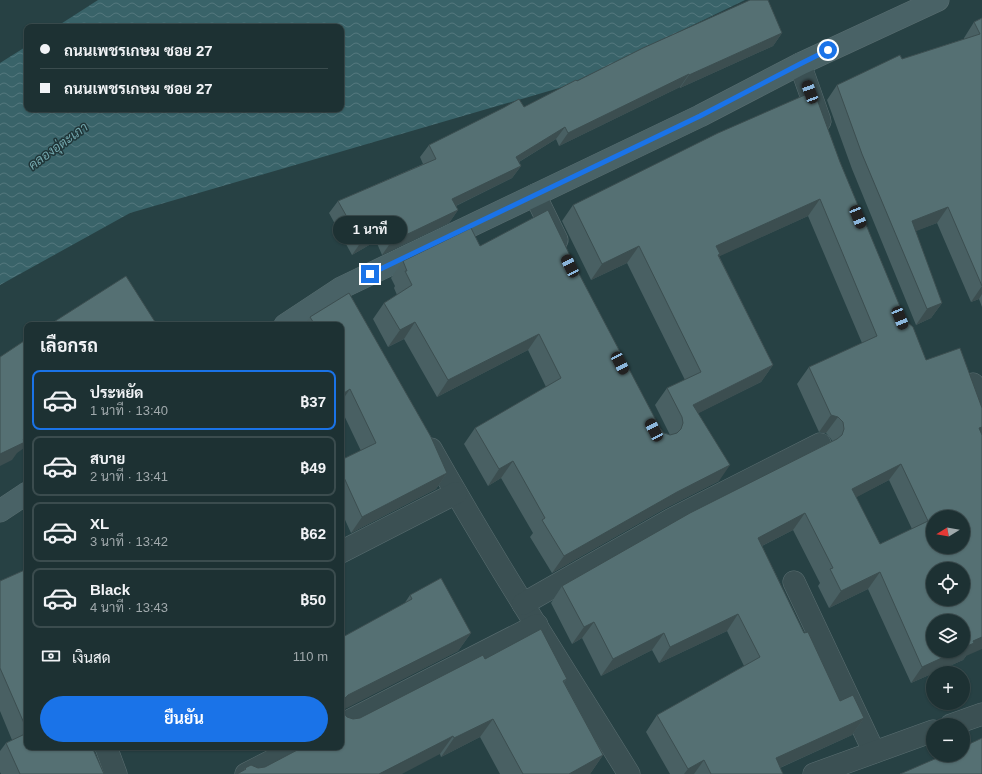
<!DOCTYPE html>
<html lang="th">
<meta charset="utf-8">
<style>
:root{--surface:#1d3133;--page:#25393b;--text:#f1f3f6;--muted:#a0a9ac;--line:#3b4c4e;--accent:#1a73e8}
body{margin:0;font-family:Helvetica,Sarabun,sans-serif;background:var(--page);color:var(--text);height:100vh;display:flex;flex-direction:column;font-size:15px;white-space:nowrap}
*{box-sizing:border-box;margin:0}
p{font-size:13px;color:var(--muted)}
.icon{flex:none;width:22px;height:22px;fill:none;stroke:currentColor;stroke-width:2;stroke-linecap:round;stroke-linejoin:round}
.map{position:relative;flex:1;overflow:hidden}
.drawer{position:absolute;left:24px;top:322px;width:320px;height:428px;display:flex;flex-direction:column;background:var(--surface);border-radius:8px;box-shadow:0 1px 3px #0004,0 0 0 1px var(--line)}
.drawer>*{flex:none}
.hud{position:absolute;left:24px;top:24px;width:320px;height:88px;border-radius:8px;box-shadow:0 1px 3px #0004,0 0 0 1px var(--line);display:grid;align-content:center;height:88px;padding:0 16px;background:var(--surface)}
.needle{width:26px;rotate:259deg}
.tools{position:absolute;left:926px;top:510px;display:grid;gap:8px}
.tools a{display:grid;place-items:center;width:44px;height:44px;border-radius:50%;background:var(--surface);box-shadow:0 1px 3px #0004,0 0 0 1px var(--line);font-size:20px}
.end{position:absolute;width:18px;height:18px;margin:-9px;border:5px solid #1a73e8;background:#fff;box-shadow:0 0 0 2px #fff}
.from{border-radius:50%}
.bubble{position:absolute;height:28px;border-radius:14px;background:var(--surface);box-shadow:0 1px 3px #0004,0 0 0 1px var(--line);font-size:13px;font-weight:700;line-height:28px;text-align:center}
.car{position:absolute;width:12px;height:24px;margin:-12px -6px;border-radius:5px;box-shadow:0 0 3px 1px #0007;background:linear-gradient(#222 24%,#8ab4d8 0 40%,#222 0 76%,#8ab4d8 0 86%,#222 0)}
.hud b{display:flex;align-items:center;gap:14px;height:38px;font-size:15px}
.hud b+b{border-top:1px solid var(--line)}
.hud i{width:10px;height:10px;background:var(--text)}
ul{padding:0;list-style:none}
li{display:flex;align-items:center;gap:12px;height:60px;margin:0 8px 6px;padding:0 8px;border:2px solid var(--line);border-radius:8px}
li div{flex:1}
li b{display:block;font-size:15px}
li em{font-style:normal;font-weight:700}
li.selected{border-color:var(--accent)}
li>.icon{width:36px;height:36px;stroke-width:1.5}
h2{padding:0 16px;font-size:18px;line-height:48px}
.pay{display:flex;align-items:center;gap:10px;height:44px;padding:0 16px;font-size:15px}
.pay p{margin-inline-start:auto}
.primary-button{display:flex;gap:8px;margin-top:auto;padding:8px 16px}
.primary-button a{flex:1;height:46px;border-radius:24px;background:var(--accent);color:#fff;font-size:16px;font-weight:700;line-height:46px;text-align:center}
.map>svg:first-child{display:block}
</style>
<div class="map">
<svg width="982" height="774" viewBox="0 0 982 774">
<defs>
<pattern id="water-waves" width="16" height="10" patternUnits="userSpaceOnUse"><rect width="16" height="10" fill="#396369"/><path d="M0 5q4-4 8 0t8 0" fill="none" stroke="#54787d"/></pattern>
</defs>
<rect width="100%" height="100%" fill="#274144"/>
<!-- water -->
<polygon fill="url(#water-waves)" points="98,0 745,0 566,86 130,213 0,285 0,63 27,46 27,109 341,109 341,27 56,27"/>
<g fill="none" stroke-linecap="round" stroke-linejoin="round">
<defs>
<g id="street">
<polyline points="800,64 820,121"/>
<polyline points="535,195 557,240"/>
<polyline points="973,384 982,407"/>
<path d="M 431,449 C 493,559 562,666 629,774"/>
<polyline points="341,552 456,493"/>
<polyline points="794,582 874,752"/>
<polyline points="523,604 672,519 820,444"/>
<polyline points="341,725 537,625"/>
<polyline points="951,725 982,714"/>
<polyline points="106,747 116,774"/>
<polyline points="246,774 299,747"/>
<polyline points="814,774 933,731"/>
</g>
<g id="secondary">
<polyline points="285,325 341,288 700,116 800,64 938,0"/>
<polyline points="0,511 27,493"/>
</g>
</defs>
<!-- street casing -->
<use href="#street" stroke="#5a6e71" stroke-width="23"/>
<!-- secondary casing -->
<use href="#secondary" stroke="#5a6e71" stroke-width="23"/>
<!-- street -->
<use href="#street" stroke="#3b5053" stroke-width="22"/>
<!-- secondary -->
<use href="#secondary" stroke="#496266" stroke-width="22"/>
</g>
<!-- wall -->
<g fill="#496063" fill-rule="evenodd">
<polygon points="982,18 982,307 979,299 971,302 937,223 915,231 942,303 931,318 916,325 852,169 827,100 837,85 902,59 964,39 964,38 974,22"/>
<polygon points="782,33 773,46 680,88 680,87 559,146 556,139 519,162 521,166 512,178 456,206 458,210 449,223 382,255 376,241 352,255 329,213 338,201 423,164 420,157 429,145 524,107 577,81"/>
<path d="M 840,162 L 906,321 L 926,360 L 982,408 L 982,433 L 981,434 L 966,656 L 963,660 L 911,683 L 868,589 L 829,608 L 818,586 L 820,583 L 793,530 L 762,546 L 804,633 L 840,701 L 864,718 L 852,735 L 780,768 L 783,774 L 670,774 L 646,732 L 657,715 L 744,666 L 727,631 L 659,663 L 652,650 L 601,676 L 582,638 L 572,644 L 551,603 L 562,586 L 832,441 L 831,439 L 826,433 L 819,432 L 797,384 L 809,367 L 862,343 L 808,216 L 719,256 L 773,365 L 761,382 L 698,413 L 719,481 L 666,508 L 552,573 L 530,537 L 533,533 L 501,478 L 488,486 L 464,444 L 475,428 L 546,387 L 528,350 L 437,397 L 404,339 L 388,347 L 373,319 L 384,303 L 397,295 L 394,288 L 395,286 L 391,278 L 403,261 L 480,246 L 577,270 L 660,428 L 664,433 L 670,435 L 655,405 L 667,388 L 685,380 L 627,263 L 591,280 L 562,221 L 573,205 ZM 889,480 L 912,529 L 880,544 L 856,497 Z"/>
<polygon points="349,293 431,437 447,473 436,489 351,533 341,511 341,460 361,451 341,409 341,325 304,325 310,317"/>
<polygon points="27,506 27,515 24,510"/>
<polygon points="27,569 27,747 93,749 104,774 1,774 0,772 0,751 6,743 12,740 0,711 0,581"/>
<polygon points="410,595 471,633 458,651 342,710 343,712 347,717 353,719 360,718 485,659 567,679 564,682 603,755 590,774 500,774 480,737 441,757 440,754 244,770 245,768 258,768 265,767 341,747 341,638 404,604"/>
</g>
<!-- shaded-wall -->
<g fill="#3c4e50">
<polygon points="782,33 773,46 680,88 689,75"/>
<polygon points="689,74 680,87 559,146 568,133"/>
<polygon points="565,127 556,139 507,169 516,157"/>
<polygon points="521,166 512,178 443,212 452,199"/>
<polygon points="820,199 808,216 718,257 716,246"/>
<polygon points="948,207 937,223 901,237 912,221"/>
<polygon points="458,210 449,223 382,255 391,242"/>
<polygon points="385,228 376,241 352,255 361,242"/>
<polygon points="639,246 627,263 591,280 602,264"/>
<polygon points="982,286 982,294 979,299 971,302"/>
<polygon points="942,303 931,318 916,325 927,309"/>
<polygon points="415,322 404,339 388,347 400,330"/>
<polygon points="539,334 528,350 437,397 448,380"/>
<polygon points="773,365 761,382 683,421 693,405"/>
<polygon points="350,389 341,402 341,395"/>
<polygon points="831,415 838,417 826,433 819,432"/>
<polygon points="982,427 982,433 976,441 979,428"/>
<polygon points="27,436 27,446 17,453 12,460 0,466 0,454"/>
<polygon points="513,461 501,478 488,486 499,469"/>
<polygon points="901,464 889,480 840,506 852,489"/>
<polygon points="730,465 719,481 666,508 552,573 564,556 677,492"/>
<polygon points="447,473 436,489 351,533 362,517"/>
<polygon points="805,513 793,530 746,554 758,538"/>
<polygon points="880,572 868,589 829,608 841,591"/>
<polygon points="738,614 727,631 659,663 670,647"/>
<polygon points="594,622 582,638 572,644 584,627"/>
<polygon points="471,633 458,651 341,711 341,703 344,699 348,695"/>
<polygon points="664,633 652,650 601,676 613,659"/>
<polygon points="982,637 982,649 966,656 963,660 911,683 922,667 957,651 963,651 963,648 973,641"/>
<polygon points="864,718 852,735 766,774 776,758"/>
<polygon points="493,719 480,737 441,757 454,738"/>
<polygon points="453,736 440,754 402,774 379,774"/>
<polygon points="603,755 590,774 569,774"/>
<polygon points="704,760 694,774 684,774 688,769"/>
</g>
<!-- building -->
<g fill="#557073" stroke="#3c4e50" fill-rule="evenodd">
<polygon points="750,0 768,0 782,33 689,75 689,74 568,133 565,127 516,157 521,166 452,199 458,210 391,242 385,228 361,242 338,201 436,159 429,145 503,108 519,99 524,107 576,80 577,81 643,48"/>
<polygon points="982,18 982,286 948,207 912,221 942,303 927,309 862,154 837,85 900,55 902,59 980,34 974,22"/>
<path d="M 814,91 L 840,162 L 906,321 L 913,327 L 926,360 L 960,348 L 982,408 L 982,427 L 979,428 L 982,435 L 982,637 L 973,641 L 974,643 L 963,648 L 963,621 L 933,621 L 933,651 L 957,651 L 922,667 L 880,572 L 841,591 L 830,569 L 833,568 L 805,513 L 758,538 L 804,633 L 808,632 L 840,701 L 853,695 L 864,718 L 776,758 L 783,774 L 711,774 L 704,760 L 688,769 L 657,715 L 760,657 L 738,614 L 670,647 L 664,633 L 613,659 L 594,622 L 584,627 L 562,586 L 690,513 L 837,439 L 842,435 L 844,429 L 843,422 L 838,417 L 831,415 L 809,367 L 877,336 L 820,199 L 716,246 L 720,254 L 718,255 L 773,365 L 693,405 L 730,465 L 677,492 L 564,556 L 542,520 L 545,518 L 513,461 L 499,469 L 475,428 L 561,378 L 539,334 L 448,380 L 415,322 L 400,330 L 384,303 L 412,285 L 405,271 L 407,271 L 403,261 L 471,228 L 480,246 L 548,210 L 577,270 L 660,428 L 664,433 L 670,435 L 677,433 L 681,429 L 683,423 L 682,417 L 667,388 L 701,372 L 639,246 L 602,264 L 573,205 L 718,133 ZM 901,464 L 928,521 L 880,544 L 852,489 ZM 933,517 L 963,517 L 963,547 L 933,547 ZM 933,569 L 963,569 L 963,599 L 933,599 Z"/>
<polygon points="126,276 157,325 49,325"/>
<polygon points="349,293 431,437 447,473 362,517 341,471 341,460 376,443 350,389 341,395 341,325 315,325 310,317"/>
<polygon points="27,339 27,436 23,439 25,442 0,454 0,357"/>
<polygon points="27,569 27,730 0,668 0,581"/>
<polygon points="441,578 471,633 348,695 344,699 342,705 343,712 347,717 353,719 360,718 483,655 485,659 541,629 567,679 563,681 603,755 569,774 523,774 493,719 454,738 453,736 379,774 237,774 246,769 245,768 251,765 258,768 265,767 303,747 341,747 341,638 412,599 410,595"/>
<polygon points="27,733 27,747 92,747 104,774 20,774 6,743"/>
<polygon points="982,738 982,774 900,774 944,755 963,755 963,747"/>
</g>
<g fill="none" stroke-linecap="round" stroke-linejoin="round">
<!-- route -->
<polyline stroke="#1a73e8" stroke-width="5" points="370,274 700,116 800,64 828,50"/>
</g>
<g text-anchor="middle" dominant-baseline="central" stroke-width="3" stroke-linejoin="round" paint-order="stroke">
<!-- water labels -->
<g font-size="13" font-style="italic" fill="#72a6ac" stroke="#203639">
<text transform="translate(58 146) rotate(-36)">คลองอุ่ตะเภา</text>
</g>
</g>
</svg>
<div class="tools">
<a><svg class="needle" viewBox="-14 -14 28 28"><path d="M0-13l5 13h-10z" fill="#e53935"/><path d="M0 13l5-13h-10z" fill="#a0a9ac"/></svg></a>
<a><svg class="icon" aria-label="locate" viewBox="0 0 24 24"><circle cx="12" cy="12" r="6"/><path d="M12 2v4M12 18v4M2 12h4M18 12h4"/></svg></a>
<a><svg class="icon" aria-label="layers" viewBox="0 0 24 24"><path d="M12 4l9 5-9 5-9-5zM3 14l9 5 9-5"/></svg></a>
<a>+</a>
<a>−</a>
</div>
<i class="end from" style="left:828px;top:50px"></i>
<i class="end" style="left:370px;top:274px"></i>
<div class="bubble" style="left:333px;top:216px;width:74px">1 นาที</div>
<i class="car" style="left:810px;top:92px;rotate:340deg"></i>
<i class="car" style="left:858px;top:217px;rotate:158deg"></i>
<i class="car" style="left:570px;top:266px;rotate:334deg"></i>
<i class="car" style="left:900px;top:318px;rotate:158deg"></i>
<i class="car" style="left:620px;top:363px;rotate:153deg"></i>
<i class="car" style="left:654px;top:430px;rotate:333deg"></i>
<div class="hud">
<b><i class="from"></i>ถนนเพชรเกษม ซอย 27</b>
<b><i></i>ถนนเพชรเกษม ซอย 27</b>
</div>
<section class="drawer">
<h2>เลือกรถ</h2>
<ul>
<li class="selected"><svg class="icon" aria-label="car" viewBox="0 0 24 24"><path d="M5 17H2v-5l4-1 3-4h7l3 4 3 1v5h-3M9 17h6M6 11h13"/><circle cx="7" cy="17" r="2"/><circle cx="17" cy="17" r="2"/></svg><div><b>ประหยัด</b><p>1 นาที · 13:40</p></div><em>฿37</em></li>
<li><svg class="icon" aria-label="car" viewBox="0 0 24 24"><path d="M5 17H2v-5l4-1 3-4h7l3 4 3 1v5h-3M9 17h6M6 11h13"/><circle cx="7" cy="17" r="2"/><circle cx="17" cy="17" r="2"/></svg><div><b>สบาย</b><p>2 นาที · 13:41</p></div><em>฿49</em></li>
<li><svg class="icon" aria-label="car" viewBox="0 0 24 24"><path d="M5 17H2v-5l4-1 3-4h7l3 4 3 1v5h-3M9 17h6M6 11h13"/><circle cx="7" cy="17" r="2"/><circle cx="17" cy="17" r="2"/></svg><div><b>XL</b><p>3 นาที · 13:42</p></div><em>฿62</em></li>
<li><svg class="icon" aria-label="car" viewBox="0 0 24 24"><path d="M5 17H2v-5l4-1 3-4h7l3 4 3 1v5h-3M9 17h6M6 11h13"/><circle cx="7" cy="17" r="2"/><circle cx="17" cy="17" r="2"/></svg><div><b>Black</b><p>4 นาที · 13:43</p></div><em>฿50</em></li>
</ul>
<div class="pay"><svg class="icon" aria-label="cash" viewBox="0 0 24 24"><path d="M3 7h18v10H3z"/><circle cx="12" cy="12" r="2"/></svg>เงินสด<p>110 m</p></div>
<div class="primary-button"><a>ยืนยัน</a></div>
</section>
</div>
